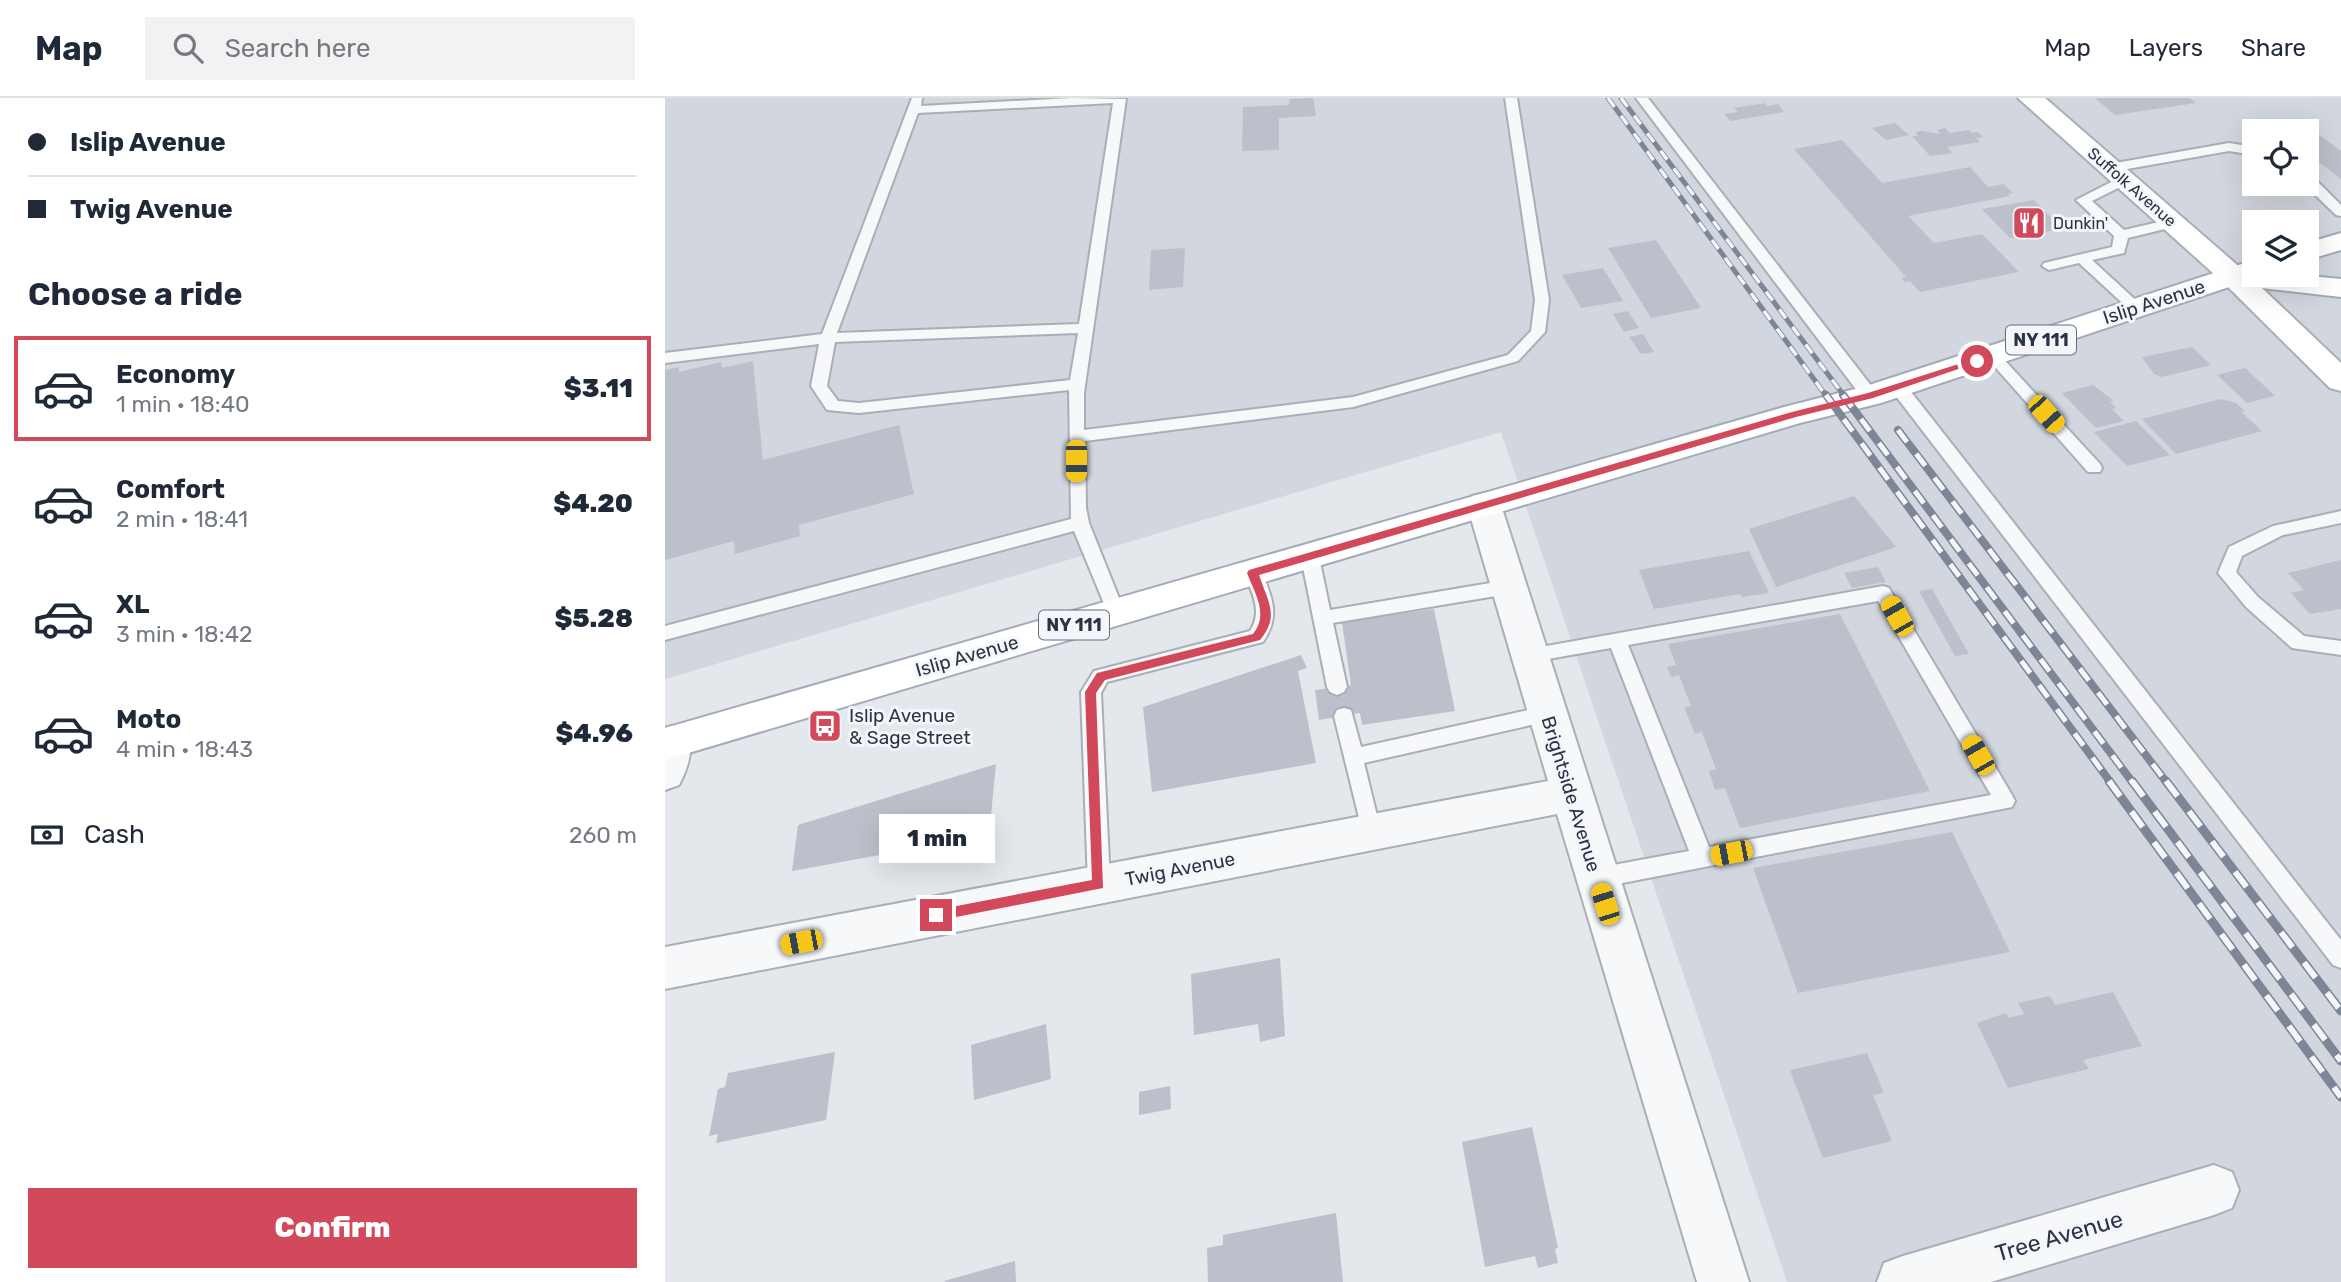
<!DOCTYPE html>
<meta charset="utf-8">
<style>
:root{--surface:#fff;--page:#f2f2f3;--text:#1f2937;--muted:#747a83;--line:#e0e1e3;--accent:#d1495b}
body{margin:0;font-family:Rubik,sans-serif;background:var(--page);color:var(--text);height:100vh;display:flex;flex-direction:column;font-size:26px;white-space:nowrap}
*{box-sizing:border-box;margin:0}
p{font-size:23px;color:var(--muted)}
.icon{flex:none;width:38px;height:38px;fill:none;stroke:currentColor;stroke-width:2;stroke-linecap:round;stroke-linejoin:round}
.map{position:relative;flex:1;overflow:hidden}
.panel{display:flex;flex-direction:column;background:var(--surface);width:665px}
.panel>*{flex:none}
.hud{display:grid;align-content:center;height:154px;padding:0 28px;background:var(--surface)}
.fabs{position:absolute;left:1577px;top:21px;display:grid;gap:14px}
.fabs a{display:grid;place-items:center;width:77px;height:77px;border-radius:0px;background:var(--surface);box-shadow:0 7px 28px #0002;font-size:35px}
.end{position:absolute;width:32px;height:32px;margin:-16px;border:9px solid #d1495b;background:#fff;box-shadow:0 0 0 4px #fff}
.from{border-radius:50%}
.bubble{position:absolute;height:49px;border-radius:0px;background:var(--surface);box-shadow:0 7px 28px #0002;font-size:23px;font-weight:800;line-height:49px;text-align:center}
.car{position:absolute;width:21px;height:42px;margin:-21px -10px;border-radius:9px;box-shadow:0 0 5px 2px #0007;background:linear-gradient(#f5c518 24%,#345 0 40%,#f5c518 0 76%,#345 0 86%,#f5c518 0)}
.hud b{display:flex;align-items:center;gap:24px;height:66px;font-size:26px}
.hud b+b{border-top:2px solid var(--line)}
.hud i{width:18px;height:18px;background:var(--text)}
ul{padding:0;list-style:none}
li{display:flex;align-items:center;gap:21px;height:105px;margin:0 14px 10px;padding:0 14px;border:4px solid transparent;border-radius:0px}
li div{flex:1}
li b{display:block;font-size:26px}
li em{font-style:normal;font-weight:800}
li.selected{border-color:var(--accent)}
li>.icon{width:63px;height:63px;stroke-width:1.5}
h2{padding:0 28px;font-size:32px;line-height:84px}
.pay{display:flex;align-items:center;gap:18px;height:77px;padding:0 28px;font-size:26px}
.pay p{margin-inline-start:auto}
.primary-button{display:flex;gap:14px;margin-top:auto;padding:14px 28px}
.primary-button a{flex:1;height:80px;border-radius:0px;background:var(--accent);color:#fff;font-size:28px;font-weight:800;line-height:80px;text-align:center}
header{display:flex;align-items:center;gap:42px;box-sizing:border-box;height:98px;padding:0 35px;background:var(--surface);border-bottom:2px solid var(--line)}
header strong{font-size:33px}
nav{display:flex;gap:38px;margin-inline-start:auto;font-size:24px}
.search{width:490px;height:63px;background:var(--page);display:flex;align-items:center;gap:18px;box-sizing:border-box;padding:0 24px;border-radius:0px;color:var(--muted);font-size:26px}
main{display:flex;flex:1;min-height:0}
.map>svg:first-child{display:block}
</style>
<header>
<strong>Map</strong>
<div class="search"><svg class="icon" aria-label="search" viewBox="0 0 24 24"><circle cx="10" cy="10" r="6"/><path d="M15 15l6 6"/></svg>Search here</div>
<nav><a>Map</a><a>Layers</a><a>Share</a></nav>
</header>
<main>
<section class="panel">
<div class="hud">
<b><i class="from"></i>Islip Avenue</b>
<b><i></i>Twig Avenue</b>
</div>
<h2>Choose a ride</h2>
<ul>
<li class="selected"><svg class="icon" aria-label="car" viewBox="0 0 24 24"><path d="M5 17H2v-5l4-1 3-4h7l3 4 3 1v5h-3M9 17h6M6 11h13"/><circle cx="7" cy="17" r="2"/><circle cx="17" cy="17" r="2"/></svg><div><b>Economy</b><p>1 min · 18:40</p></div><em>$3.11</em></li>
<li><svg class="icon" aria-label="car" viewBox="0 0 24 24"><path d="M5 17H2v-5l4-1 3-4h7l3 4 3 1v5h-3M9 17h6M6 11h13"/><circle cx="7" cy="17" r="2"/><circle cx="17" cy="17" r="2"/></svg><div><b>Comfort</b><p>2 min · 18:41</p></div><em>$4.20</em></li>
<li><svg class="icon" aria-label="car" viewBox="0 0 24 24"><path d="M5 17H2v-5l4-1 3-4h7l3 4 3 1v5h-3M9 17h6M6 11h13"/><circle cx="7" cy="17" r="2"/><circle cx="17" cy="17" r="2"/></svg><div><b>XL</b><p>3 min · 18:42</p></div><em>$5.28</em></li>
<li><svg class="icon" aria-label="car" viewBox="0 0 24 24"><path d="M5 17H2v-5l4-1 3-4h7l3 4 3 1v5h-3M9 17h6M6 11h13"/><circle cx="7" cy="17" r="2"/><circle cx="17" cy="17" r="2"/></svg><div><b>Moto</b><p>4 min · 18:43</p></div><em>$4.96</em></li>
</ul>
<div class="pay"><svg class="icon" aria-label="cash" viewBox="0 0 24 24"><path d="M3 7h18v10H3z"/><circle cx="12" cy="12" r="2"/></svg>Cash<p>260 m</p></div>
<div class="primary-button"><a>Confirm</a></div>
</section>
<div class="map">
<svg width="1676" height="1184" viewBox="0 0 1676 1184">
<rect width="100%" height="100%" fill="#e4e7ec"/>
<!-- built -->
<path fill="#d2d6de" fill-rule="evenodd" d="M 0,0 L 1676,0 L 1676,1184 L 1122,1184 L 836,334 L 0,581 ZM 1589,33 L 1642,33 L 1642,86 L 1589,86 ZM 1589,124 L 1642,124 L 1642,177 L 1589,177 Z"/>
<!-- building -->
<g fill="#bbc0ca">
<polygon points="648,0 651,18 614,20 614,52 577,53 578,9 624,7 625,1"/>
<polygon points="1430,0 1525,0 1531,5 1450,17"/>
<polygon points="1100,5 1102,8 1113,6 1119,14 1065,23 1059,16 1073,14 1069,10"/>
<polygon points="1230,25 1244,37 1221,42 1207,30"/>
<polygon points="1641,27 1676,53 1676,81 1647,59 1642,60 1642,33 1614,33"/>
<polygon points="1280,30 1285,35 1304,32 1307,35 1313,34 1318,39 1311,40 1315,44 1282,49 1288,55 1265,58 1247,38 1253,38 1250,34 1257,33 1276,36 1272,32"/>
<polygon points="1177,42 1217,85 1305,69 1323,89 1339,86 1348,95 1343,96 1345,98 1243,118 1269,145 1317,136 1354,174 1255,194 1245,183 1240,184 1236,180 1241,179 1129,51"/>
<polygon points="1369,102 1398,131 1371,135 1375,140 1361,142 1357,138 1345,140 1317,111"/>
<polygon points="991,142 1036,210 986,220 943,150"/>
<polygon points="520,150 518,189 484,192 486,152"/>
<polygon points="938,170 958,203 916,210 897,177"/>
<polygon points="963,213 974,230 959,234 948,216"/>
<polygon points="978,236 989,254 976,256 964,239"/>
<polygon points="1527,249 1546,267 1497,279 1489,276 1477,259"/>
<polygon points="88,263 98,362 234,327 249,396 134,427 135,438 70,456 69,443 0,462 0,272 14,269 14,274 56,264 57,270"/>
<polygon points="1580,270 1610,298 1582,305 1552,277"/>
<polygon points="1428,287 1449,303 1445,304 1451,310 1447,311 1459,323 1431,330 1397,295"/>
<polygon points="1556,301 1571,305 1580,313 1576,314 1597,333 1511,356 1477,321"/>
<polygon points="1471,323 1505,357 1462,368 1429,334"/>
<polygon points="1189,398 1231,449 1111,489 1084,431"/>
<polygon points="1084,453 1104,495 1077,499 1075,496 989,511 974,472"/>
<polygon points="1676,462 1676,511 1645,516 1626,495 1639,492 1623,475"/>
<polygon points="1213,469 1221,484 1187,490 1179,475"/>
<polygon points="1267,491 1304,556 1290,558 1254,493"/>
<polygon points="769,511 790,613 697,627 695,615 654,622 650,592 686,587 677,524"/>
<polygon points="1175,516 1265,693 1075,730 1060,690 1050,692 1044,673 1051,671 1037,634 1030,636 1019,609 1026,608 1014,577 1006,579 1002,569 1011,567 1003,546"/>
<polygon points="636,557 642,570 633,573 651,665 487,694 478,609"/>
<polygon points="331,666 324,737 127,773 133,727"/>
<polygon points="1287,734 1345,854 1133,895 1088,770"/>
<polygon points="615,860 620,938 595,944 593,926 529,937 526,876"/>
<polygon points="1448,894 1477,948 1418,962 1424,971 1343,990 1312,925 1341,915 1343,920 1359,916 1353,905 1385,898 1390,907"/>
<polygon points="381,926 386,981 309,1002 306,947"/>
<polygon points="170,954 161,1022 51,1045 53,1036 44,1038 53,991 60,989 63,975"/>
<polygon points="1202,955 1219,995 1208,997 1227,1043 1158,1060 1125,972"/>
<polygon points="505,988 506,1011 474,1017 474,994"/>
<polygon points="867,1029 893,1150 890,1151 893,1165 873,1170 870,1158 820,1169 797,1044"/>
<polygon points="671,1115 678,1184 543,1184 542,1150 558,1147 558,1137"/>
<polygon points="350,1163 351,1184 280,1184 279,1183"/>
</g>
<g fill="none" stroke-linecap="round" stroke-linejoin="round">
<defs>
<g id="lane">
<path d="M 247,0 L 257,0 L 256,8 L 405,0 L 461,1 L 419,295 L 419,332 L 688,299 L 843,257 L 866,233 L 870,202 L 840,0 L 852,0 L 884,202 L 880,234 L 853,263 L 688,309 L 420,343 L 421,410 L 424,425 L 460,515 L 457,520 L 445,520 L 409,433 L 0,542 L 0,528 L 406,421 L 404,292 L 194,315 L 162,312 L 146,288 L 154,246 L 0,265 L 0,255 L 157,236 ZM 448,5 L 414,226 L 172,235 L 253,15 ZM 413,235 L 405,282 L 194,305 L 173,303 L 162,288 L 170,244 Z"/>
<polygon points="971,0 983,0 1211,294 1213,298 1211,302 1199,302"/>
<polygon points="1564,45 1589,49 1589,57 1564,53 1445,74 1439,70 1445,66"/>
<polygon points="1642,77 1647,78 1676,107 1676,118 1671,117 1639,86"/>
<polygon points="1458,78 1465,82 1463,85 1427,103 1459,132 1507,121 1514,125 1512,128 1463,140 1459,155 1427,162 1476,207 1478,210 1471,214 1466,213 1414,165 1384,172 1377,168 1379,165 1447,149 1449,138 1411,102"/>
<polygon points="1328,253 1333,255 1435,366 1437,370 1435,374 1423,374 1323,261 1320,258"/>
<polygon points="1233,284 1239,285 1676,842 1676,870 1668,867 1227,293 1225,289 1227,285"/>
<polygon points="1676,413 1676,425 1618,437 1577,458 1571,474 1593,499 1639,538 1676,543 1676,557 1627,550 1581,509 1553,475 1564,449 1608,428"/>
<polygon points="645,453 651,454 654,459 665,512 843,482 849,484 852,489 849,494 843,496 668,525 682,589 679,594 672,597 665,594 662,589 636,459 639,454"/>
<path d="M 588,468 L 594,470 L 597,475 C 608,501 615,519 598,544 L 442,584 L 436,595 L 445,786 L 442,793 L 434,796 L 426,793 L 423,786 L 416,594 L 429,573 L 585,533 C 598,514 587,494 579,475 L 582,470 Z"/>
<path d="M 1218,488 L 1224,490 L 1347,697 L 1350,703 L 1347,709 L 932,790 L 924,787 L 921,780 L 924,773 L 932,770 L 1024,753 L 946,550 L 866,564 L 859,562 L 857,557 L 859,552 ZM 1213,503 L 1326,697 L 1044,749 L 963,547 Z"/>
<polygon points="881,608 888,610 891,616 888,622 699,665 716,734 713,740 706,743 699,740 669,618 672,612 679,610 686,612 696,649"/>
</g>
<g id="street">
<polygon points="819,395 831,398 836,407 1084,1184 1032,1184 892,716 0,891 0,849 883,683 802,407 807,398"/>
<path d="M 7,628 L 21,632 C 30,650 23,670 14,687 L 0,692 L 0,630 Z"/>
<polygon points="1549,1067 1567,1074 1574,1092 1567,1110 1549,1117 1326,1184 1212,1184 1219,1165 1238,1158"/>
</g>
<polygon id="secondary" points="1353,0 1380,0 1578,172 1676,265 1676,293 1665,290 1558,184"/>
<g id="primary">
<polygon points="1676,135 1676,152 1642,162 1642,145"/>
<polygon points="1589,162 1589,177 1634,177 1676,181 1676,199 1570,187 1216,305 1135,325 0,662 0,630 1119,309 1198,289"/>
</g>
</defs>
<!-- lane casing -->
<use href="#lane" stroke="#a9aeb7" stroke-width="4"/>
<!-- street casing -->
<use href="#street" stroke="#a9aeb7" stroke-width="4"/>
<!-- secondary casing -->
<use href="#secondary" stroke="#a9aeb7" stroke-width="4"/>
<!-- primary casing -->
<use href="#primary" stroke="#a3abb8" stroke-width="4"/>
<!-- lane -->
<use href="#lane" fill="#f7f8fa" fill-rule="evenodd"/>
<!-- street -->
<use href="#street" fill="#f7f8fa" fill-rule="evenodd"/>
<!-- secondary -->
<use href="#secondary" fill="#fff" fill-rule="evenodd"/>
<!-- primary -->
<use href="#primary" fill="#fff" fill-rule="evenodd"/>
<defs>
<g id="rail-far2">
<polyline points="943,0 1162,299"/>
<polyline points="956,0 1180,299"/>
</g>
<g id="rail-far1">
<polyline points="1161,297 1446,685"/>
<polyline points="1178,297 1468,685"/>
<polyline points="1233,332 1502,685"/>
</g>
<g id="rail">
<polyline points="1444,683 1676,999"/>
<polyline points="1467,683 1676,963"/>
<polyline points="1501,683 1676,913"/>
</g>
</defs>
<!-- rail-far2 casing -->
<use href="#rail-far2" stroke="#7d8696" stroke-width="5"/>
<!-- rail-far1 casing -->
<use href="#rail-far1" stroke="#7d8696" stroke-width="8"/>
<!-- rail casing -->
<use href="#rail" stroke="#7d8696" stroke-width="9"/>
<!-- rail-far2 -->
<use href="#rail-far2" stroke="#f4f6f9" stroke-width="3.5" stroke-dasharray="11" stroke-linecap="butt"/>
<!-- rail-far1 -->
<use href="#rail-far1" stroke="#f4f6f9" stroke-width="5" stroke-dasharray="15" stroke-linecap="butt"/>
<!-- rail -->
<use href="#rail" stroke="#f4f6f9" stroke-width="6" stroke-dasharray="19" stroke-linecap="butt"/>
</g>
<!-- route -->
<path fill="#d1495b" d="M 1309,261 L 1317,263 L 1208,300 L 1131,319 L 594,477 C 603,504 615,518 595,542 L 440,582 L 431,595 L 438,790 L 271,823 L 266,822 L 266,813 L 271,812 L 427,782 L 420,594 L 432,575 L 588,536 C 604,516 590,496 582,475 L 584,472 L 1127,314 L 1203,295 Z"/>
<!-- icons -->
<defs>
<symbol id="restaurant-square" viewBox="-11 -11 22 22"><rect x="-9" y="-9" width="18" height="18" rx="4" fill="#d1495b" stroke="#f4f6f9"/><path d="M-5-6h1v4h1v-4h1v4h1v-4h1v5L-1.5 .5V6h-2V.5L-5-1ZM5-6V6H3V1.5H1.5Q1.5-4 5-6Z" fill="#fff"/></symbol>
<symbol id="bus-square" viewBox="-11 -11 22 22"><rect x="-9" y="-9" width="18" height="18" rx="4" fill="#d1495b" stroke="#f4f6f9"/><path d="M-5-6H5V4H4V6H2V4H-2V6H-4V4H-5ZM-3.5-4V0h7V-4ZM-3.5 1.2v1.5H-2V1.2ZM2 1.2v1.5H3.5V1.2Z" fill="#fff"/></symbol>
</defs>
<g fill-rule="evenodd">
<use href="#restaurant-square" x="1345" y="106" width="38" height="38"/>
<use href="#bus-square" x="141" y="609" width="38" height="38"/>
</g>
<g text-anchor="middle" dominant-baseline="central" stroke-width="6" stroke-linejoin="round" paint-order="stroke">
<!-- far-street labels -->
<g font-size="16" fill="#2b3445" stroke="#f4f6f9">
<text transform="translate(1467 89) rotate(41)">Suffolk Avenue</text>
</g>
<!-- far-poi labels -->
<g font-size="16" fill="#2b3445" stroke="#f4f6f9" text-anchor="start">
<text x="1388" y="125">Dunkin'</text>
</g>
<!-- shield labels -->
<g fill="#f4f6f9" stroke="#676e7b" stroke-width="2">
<rect x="1341" y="227.5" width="70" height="29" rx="5"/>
<rect x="374" y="512.5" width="70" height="29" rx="5"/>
</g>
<g font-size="18" font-weight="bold" fill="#2b3445">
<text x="1376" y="242">NY 111</text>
<text x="409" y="527">NY 111</text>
</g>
<!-- street labels -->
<g font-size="19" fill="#2b3445" stroke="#f4f6f9">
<text transform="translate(1489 204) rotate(-18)">Islip Avenue</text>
<text transform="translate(302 558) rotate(-16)">Islip Avenue</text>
<text transform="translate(906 696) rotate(73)">Brightside Avenue</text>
<text transform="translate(515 771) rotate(-11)">Twig Avenue</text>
</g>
<!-- poi labels -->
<g font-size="19" fill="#2b3445" stroke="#f4f6f9" text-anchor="start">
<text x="184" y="617">Islip Avenue<tspan x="184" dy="22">&amp; Sage Street</tspan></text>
</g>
<!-- near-street labels -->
<g font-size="23" fill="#2b3445" stroke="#f4f6f9">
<text transform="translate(1394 1138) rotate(-16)">Tree Avenue</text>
</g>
</g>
</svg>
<div class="fabs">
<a><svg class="icon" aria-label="locate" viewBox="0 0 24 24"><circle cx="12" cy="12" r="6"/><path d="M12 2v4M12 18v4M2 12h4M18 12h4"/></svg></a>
<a><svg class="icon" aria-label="layers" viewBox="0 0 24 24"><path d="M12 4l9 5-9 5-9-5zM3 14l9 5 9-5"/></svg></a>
</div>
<i class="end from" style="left:1312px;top:263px"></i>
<i class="end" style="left:271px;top:817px"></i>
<div class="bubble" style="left:214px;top:716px;width:116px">1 min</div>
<i class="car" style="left:1381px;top:316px;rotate:138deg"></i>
<i class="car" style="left:411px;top:363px;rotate:180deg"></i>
<i class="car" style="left:1232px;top:518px;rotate:330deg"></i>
<i class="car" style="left:1313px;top:657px;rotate:330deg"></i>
<i class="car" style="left:1066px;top:755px;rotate:259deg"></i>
<i class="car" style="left:940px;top:806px;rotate:342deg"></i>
<i class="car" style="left:136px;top:844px;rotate:259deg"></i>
</div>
</main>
